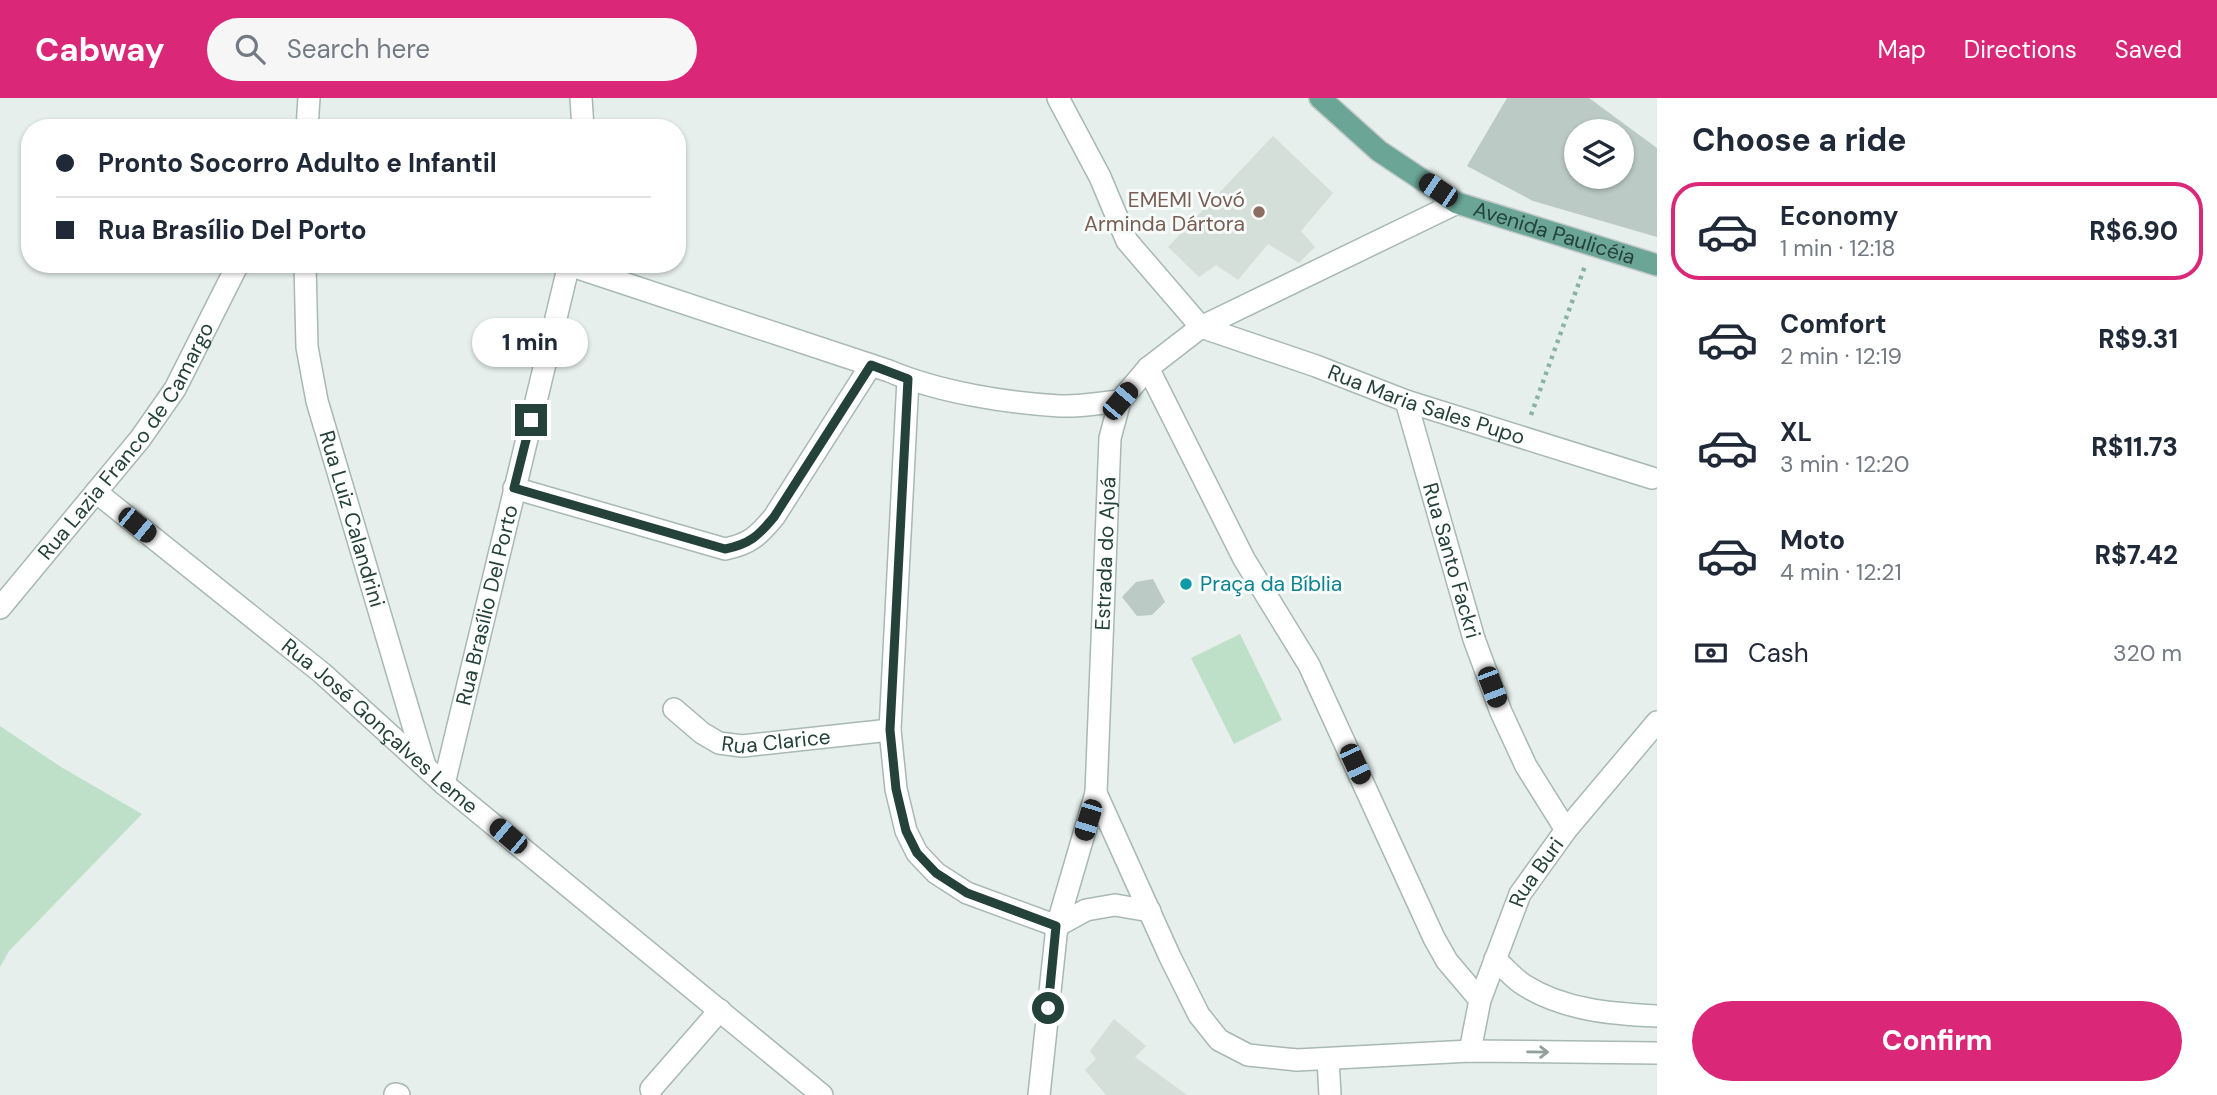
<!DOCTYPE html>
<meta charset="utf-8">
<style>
:root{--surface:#fff;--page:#f6f6f7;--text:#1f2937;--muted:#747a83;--line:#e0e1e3;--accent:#db2777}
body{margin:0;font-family:"DM Sans",sans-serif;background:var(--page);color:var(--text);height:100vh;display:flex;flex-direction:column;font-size:26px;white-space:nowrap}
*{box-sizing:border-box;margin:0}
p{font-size:23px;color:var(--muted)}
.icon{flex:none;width:38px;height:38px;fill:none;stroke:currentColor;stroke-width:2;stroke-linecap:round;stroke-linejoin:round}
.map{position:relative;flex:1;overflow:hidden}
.sheet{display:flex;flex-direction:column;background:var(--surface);width:560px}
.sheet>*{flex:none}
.banner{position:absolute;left:21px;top:21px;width:665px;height:154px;border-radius:28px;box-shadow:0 2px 5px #0004;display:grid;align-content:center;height:154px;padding:0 35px;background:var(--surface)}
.fabs{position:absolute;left:1564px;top:21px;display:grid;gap:14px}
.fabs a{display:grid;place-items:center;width:70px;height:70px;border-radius:50%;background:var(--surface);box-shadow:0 2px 5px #0004;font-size:35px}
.end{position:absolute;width:32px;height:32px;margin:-16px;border:9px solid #24423a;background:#fff;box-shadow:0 0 0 4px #fff}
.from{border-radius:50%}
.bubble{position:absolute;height:49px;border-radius:24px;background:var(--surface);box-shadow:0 2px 5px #0004;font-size:23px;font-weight:800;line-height:49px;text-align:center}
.car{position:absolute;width:21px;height:42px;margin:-21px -10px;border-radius:9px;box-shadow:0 0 5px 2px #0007;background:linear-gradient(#222 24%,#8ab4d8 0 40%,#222 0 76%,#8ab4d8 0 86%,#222 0)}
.banner b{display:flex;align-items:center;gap:24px;height:66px;font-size:26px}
.banner b+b{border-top:2px solid var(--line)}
.banner i{width:18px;height:18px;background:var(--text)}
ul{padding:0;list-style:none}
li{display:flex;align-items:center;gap:21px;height:98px;margin:0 14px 10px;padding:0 21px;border:4px solid transparent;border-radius:28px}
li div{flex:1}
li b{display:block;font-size:26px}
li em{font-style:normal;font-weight:800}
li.active{border-color:var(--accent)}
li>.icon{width:63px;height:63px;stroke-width:1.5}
h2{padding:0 35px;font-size:32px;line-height:84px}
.pay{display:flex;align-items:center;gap:18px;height:77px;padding:0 35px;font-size:26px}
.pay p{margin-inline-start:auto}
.action{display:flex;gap:14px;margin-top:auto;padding:14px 35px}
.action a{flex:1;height:80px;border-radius:42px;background:var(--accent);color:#fff;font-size:28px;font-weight:800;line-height:80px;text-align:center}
header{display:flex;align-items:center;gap:42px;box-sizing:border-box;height:98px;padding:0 35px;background:var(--accent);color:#fff}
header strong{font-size:33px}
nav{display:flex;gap:38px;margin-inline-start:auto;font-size:24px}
.search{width:490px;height:63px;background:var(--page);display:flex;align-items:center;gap:18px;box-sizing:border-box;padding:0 24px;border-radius:38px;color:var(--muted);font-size:26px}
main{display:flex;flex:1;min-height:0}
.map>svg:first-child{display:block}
</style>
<header>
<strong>Cabway</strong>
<div class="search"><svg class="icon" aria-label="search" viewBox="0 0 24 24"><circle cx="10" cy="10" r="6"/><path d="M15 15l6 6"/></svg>Search here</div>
<nav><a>Map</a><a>Directions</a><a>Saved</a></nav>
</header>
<main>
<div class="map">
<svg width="1657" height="997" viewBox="0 0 1657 997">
<rect width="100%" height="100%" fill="#e6efeb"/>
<!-- built -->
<g fill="#d4dfda">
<polygon points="1273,38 1333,95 1301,133 1315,149 1299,165 1268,146 1238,182 1216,167 1199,179 1168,149"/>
<polygon points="1114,921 1146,948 1135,959 1187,997 1106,997 1085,972 1096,961 1090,953"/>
</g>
<!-- green -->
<g fill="#bfe0c8">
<polygon points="1240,536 1282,622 1234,646 1191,560"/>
<polygon points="0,628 61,669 142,716 9,853 0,869"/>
</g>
<!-- building -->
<g fill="#bbcac4" fill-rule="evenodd">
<path d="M 1507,0 L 1589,0 L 1657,50 L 1657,139 L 1533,103 L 1467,68 ZM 1577,33 L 1622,33 L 1622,79 L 1577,79 Z"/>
<polygon points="1153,481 1165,504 1152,517 1137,518 1122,499 1136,484"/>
</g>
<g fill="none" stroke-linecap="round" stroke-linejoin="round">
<defs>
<g id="minor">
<polyline points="581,0 583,30"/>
<path id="s1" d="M 1058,0 L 1100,79 L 1127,143 L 1201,229 L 1316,268 L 1406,303 L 1652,380"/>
<polyline points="307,30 309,0"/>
<path id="s2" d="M 305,166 L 307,249 L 317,303 L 425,668"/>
<path d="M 569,167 L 889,273 C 938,294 1007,305 1060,308 C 1079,309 1100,305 1120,303"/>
<polyline points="1148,270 1244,461 1309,567 1434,840 1447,863 1480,902"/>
<polyline points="908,281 890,632 896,691 906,733 917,755 936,775 967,795 1057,828 1086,812 1115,807 1150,813"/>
<path id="s3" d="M 1406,303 L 1474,541 L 1501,614 L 1526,668 L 1566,732"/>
<path d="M 514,390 L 725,451 C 750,446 758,438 774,419 L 871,267"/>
<path id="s4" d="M 96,394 L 322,575 L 444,686 L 822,997"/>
<path id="s5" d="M 0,510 L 140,341 L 175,291 L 238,166"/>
<path id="s6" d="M 674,611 L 702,635 L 719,645 L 742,648 L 890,632"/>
<path id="s7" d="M 444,686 L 569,166"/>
<polyline points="1096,695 1170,859 1199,917 1219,942 1248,957 1297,962 1470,953 1657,955"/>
<path d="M 1495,861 C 1504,869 1513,880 1524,887 C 1564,912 1611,916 1657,918"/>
<path id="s8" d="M 1470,953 L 1480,902 L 1520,796 L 1566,732 L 1657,624"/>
<polyline points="1328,961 1330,997"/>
<polyline points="651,991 720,912"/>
<polyline points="395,996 399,997"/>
<path id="s9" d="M 1039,997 L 1057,828 L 1096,695 L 1110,340 L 1120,303 L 1148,270 L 1201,229 L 1457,105"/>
</g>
<g id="major">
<path id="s10" d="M 1320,0 L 1379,53 L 1457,105 L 1657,167"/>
</g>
</defs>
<!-- minor casing -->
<use href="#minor" stroke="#a8b8b2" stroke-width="24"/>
<!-- major casing -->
<use href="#major" stroke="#c2cac8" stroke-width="24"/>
<!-- path -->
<polyline stroke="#86b3a5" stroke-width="4.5" stroke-dasharray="3.5 5" stroke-linecap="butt" points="1531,317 1585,168"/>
<!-- minor -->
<use href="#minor" stroke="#fff" stroke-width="21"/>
<!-- major -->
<use href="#major" stroke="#6aa596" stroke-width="21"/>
</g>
<!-- one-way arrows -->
<defs><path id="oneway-shaft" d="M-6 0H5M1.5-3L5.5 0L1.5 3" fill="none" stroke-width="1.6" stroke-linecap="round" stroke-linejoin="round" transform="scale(1.75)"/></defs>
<use stroke="#92a09c" href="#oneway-shaft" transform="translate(1538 954) rotate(1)"/>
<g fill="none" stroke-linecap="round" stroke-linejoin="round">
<!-- route -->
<path stroke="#24423a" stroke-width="9" d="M 531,322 L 514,390 L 725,451 C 750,446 758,438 774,419 L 871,267 L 908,281 L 890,632 L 896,691 L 906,733 L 917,755 L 936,775 L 967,795 L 1056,828 L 1048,910"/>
</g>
<!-- markers -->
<circle fill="#8d6e63" stroke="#f7fbf9" stroke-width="2.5" cx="1259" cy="114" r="7"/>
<circle fill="#0f9aa8" stroke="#f7fbf9" stroke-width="2.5" cx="1186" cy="486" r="7"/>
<g text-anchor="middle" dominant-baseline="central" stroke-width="6" stroke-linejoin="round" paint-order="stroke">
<!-- education labels -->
<g font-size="21" fill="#785e54" stroke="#f7fbf9" text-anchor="end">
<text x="1245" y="102">EMEMI Vovó<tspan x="1245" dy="24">Arminda Dártora</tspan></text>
</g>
<!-- street labels -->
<g font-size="21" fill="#24423a" stroke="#f7fbf9">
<text stroke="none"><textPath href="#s10" startOffset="275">Avenida Paulicéia</textPath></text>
<text stroke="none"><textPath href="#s1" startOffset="511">Rua Maria Sales Pupo</textPath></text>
<text stroke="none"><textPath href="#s5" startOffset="210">Rua Lazia Franco de Camargo</textPath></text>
<text stroke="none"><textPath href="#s2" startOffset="261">Rua Luiz Calandrini</textPath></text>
<text stroke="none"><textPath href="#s9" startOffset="548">Estrada do Ajoá</textPath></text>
<text stroke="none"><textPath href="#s3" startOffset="166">Rua Santo Fackri</textPath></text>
<text stroke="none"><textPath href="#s7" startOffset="184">Rua Brasílio Del Porto</textPath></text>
<text stroke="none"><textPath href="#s4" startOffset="368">Rua José Gonçalves Leme</textPath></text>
<text stroke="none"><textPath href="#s6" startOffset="114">Rua Clarice</textPath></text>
<text stroke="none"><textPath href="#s8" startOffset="192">Rua Buri</textPath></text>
</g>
<!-- culture labels -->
<g font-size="21" fill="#0d838f" stroke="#f7fbf9" text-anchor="start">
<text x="1200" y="486">Praça da Bíblia</text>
</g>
</g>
</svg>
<div class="fabs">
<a><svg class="icon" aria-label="layers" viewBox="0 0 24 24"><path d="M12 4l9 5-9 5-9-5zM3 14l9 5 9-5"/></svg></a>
</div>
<i class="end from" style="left:1048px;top:910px"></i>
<i class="end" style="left:531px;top:322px"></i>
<div class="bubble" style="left:472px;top:220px;width:116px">1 min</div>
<i class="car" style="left:1438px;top:92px;rotate:304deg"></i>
<i class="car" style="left:1120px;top:303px;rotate:40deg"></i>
<i class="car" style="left:137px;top:427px;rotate:129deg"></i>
<i class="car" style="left:1492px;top:589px;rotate:159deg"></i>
<i class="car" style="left:1355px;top:666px;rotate:155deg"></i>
<i class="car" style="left:1088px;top:722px;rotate:197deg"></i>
<i class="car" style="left:508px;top:738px;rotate:310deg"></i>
<div class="banner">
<b><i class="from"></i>Pronto Socorro Adulto e Infantil</b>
<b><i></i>Rua Brasílio Del Porto</b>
</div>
</div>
<section class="sheet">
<h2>Choose a ride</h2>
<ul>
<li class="active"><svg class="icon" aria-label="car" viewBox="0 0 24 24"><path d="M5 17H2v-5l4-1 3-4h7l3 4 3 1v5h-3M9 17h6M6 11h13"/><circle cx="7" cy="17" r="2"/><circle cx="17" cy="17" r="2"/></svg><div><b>Economy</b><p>1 min · 12:18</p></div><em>R$6.90</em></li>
<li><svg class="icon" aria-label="car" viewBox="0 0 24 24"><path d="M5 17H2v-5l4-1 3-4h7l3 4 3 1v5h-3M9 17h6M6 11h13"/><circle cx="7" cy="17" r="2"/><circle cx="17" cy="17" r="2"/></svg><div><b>Comfort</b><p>2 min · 12:19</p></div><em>R$9.31</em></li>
<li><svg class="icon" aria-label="car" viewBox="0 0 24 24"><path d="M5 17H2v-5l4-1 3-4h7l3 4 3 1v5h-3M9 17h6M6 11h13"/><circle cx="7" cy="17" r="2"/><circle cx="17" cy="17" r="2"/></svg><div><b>XL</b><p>3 min · 12:20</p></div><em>R$11.73</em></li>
<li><svg class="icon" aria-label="car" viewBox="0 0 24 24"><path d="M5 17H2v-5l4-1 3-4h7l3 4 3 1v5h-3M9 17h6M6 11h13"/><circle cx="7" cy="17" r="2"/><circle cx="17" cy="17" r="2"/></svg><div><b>Moto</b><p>4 min · 12:21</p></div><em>R$7.42</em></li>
</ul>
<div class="pay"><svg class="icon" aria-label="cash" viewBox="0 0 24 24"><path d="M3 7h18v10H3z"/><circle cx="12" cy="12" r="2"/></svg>Cash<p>320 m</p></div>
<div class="action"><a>Confirm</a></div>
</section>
</main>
